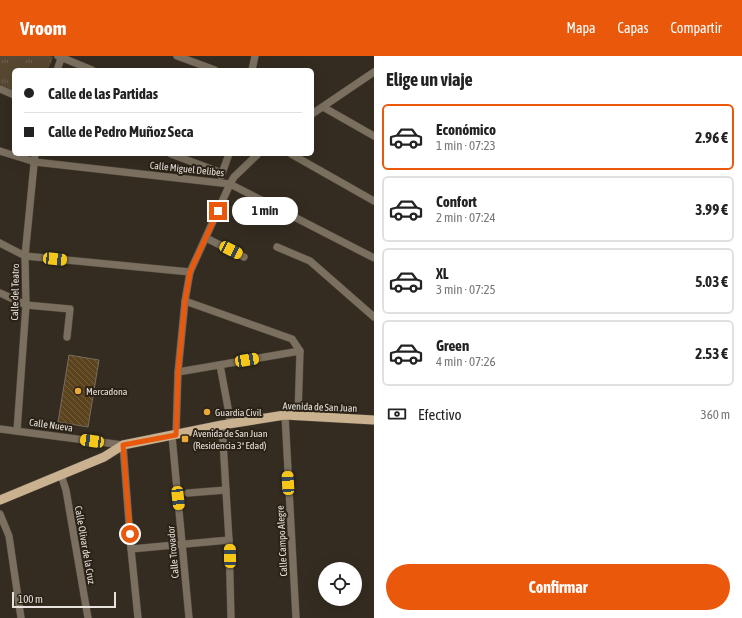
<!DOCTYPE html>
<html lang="es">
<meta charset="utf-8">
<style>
:root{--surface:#fff;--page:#f2f2f2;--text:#222;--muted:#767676;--line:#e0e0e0;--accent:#ea580c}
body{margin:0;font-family:"Asap Condensed",sans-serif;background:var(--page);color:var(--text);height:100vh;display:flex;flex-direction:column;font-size:15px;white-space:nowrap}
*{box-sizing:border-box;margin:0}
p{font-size:13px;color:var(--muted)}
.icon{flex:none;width:22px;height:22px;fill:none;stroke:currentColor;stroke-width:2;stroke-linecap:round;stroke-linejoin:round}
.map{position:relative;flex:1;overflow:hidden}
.side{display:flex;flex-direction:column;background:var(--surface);width:368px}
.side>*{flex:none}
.hud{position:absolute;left:12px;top:12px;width:302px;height:88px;border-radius:6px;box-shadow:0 4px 16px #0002;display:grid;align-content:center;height:88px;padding:0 12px;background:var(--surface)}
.tools{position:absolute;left:318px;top:506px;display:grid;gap:8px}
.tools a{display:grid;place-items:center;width:44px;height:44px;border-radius:50%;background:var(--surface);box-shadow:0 4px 16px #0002;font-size:20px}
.scale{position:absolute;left:12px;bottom:10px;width:104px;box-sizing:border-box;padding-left:4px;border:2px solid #e7e2db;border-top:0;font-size:11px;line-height:14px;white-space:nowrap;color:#e7e2db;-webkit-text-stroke:3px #2a2217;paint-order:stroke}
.end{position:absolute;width:18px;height:18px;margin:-9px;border:5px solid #ea580c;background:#fff;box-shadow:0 0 0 2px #fff}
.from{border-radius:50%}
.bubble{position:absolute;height:28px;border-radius:14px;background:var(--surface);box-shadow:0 4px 16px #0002;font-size:13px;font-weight:700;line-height:28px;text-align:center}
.car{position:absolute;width:12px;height:24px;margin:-12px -6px;border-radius:5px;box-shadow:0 0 3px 1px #0007;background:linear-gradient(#f5c518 24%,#345 0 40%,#f5c518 0 76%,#345 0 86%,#f5c518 0)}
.hud b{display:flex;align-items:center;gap:14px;height:38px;font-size:15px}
.hud b+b{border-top:1px solid var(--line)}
.hud i{width:10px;height:10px;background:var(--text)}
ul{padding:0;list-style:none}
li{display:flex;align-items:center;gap:12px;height:66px;margin:0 8px 6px;padding:0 4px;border:2px solid var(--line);border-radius:6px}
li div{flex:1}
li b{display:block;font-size:15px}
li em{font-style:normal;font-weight:700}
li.active{border-color:var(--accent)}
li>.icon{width:36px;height:36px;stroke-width:1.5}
h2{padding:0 12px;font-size:18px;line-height:48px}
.pay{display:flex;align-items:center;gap:10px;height:44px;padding:0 12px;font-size:15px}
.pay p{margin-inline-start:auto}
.primary-button{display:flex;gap:8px;margin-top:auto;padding:8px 12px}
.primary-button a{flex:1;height:46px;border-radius:24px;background:var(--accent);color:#fff;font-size:16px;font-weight:700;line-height:46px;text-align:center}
header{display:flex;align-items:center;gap:24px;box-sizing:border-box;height:56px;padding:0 20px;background:var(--accent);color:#fff}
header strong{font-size:19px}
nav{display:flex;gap:22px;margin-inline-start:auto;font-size:14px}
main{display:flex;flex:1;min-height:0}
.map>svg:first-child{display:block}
</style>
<header>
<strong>Vroom</strong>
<nav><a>Mapa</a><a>Capas</a><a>Compartir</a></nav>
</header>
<main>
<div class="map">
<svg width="374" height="562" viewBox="0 0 374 562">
<defs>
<pattern id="park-tufts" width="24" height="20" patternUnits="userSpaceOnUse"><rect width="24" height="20" fill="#584831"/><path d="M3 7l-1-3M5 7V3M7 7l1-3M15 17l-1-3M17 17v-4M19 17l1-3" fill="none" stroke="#70624e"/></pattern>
<pattern id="building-back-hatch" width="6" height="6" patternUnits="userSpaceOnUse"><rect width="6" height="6" fill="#5b431d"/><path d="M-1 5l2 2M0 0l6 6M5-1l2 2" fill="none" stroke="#735e3d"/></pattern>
</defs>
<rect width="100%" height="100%" fill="#342c20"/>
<!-- park -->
<polygon fill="url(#park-tufts)" points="0,0 50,0 53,1 48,14 14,14 14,35 0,29"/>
<!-- building -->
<polygon fill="url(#building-back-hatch)" stroke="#766d60" points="69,299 99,304 88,371 58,366"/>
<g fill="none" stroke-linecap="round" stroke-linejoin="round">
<defs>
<g id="minor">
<polyline points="58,0 92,14"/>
<polyline points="177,0 215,14"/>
<polyline points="57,14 62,0"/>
<polyline points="252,14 255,0"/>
<polyline points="0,33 14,39"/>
<polyline points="323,51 374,80"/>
<polyline points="312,58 374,16"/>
<polyline points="0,95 35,106 230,128 374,202"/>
<polyline points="171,98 222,117"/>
<polyline points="291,98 374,145"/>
<polyline points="221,120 229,98"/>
<polyline points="206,182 244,201"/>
<polyline points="0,187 25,200 190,216"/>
<polyline points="277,191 310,205 374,261"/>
<polyline points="0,237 26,249 70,253 67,281"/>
<polyline points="185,245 292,283 300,295 298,359"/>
<polyline points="220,309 231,368"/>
<polyline points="178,316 300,295"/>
<polyline points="285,359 296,562"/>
<polyline points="222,369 229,484 231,562"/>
<polyline points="0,373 123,389 131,493 138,562"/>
<polyline points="17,375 26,249 25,200 35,98"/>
<polyline points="176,379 178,316 185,245 190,216 230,128 234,121 258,98"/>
<polyline points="172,380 189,562"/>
<polyline points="61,419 66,434 88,562"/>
<polyline points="188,437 226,434"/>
<polyline points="0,458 9,480 21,562"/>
<polyline points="131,493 229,484"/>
</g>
<polyline id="major" points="0,444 104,401 123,389 222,369 285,359 374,364"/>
</defs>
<!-- minor casing -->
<use href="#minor" stroke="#51493e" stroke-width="8"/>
<!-- major casing -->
<use href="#major" stroke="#51493e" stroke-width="10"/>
<!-- minor -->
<use href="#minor" stroke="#7b705f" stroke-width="7"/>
<!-- major -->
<use href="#major" stroke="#cab290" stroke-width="9"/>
</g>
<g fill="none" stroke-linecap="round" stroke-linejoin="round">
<!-- route -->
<polyline stroke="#ea580c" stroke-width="5" points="130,478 123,389 176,379 178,316 185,245 190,216 218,155"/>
</g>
<!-- markers -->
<g fill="#eba93a" stroke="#2a2217" stroke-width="1.5">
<circle cx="78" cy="335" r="4"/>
<circle cx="207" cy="356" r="4"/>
<rect x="181" y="379" width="8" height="8" rx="2"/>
</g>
<g text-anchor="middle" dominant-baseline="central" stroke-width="4" stroke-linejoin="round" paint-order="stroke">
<!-- street labels -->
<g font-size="10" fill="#e7e2db" stroke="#2a2217">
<text transform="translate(187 113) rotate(6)">Calle Miguel Delibes</text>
<text transform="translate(15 236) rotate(-89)">Calle del Teatro</text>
<text transform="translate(320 351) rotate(2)">Avenida de San Juan</text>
<text transform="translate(51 369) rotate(8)">Calle Nueva</text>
<text transform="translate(282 485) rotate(-93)">Calle Campo Alegre</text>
<text transform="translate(85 489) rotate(80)">Calle Olivar de la Cruz</text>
<text transform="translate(173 496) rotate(-95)">Calle Trovador</text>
</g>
<!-- poi labels -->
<g font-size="10" fill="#e7e2db" stroke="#2a2217" text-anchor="start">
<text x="86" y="335">Mercadona</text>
<text x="215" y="356">Guardia Civil</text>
<text x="193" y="377">Avenida de San Juan<tspan x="193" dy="12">(Residencia 3ª Edad)</tspan></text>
</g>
</g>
</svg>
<div class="tools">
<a><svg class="icon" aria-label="locate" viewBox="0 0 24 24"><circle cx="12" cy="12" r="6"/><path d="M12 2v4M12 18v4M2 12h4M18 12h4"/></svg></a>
</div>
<div class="scale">100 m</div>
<i class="end from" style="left:130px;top:478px"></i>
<i class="end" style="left:218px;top:155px"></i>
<div class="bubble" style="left:232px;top:141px;width:66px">1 min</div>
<i class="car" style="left:231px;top:194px;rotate:116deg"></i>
<i class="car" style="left:55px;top:203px;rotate:96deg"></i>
<i class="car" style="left:247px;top:304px;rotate:80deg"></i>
<i class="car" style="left:92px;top:385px;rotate:278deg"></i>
<i class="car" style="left:288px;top:427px;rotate:357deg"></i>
<i class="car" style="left:178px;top:442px;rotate:174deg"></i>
<i class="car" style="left:230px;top:500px;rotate:359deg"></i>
<div class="hud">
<b><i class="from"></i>Calle de las Partidas</b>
<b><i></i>Calle de Pedro Muñoz Seca</b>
</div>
</div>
<section class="side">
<h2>Elige un viaje</h2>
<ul>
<li class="active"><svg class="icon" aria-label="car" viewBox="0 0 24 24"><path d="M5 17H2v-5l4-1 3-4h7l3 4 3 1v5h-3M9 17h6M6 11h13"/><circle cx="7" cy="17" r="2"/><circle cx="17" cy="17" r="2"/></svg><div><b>Económico</b><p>1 min · 07:23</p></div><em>2.96 €</em></li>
<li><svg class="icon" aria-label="car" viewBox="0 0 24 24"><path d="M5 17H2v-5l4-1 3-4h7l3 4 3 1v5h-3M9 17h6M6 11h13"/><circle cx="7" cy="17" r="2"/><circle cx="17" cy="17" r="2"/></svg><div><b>Confort</b><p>2 min · 07:24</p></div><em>3.99 €</em></li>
<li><svg class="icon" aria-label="car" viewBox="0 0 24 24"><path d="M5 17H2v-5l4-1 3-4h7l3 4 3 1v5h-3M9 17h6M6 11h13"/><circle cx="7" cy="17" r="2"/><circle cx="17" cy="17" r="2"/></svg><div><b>XL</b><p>3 min · 07:25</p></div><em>5.03 €</em></li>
<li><svg class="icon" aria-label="car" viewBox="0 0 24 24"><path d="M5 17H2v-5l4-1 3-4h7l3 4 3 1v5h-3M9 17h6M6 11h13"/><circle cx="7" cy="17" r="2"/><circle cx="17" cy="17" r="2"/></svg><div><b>Green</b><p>4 min · 07:26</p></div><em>2.53 €</em></li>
</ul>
<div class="pay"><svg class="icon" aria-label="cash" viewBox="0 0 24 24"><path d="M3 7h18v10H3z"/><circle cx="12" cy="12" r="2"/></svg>Efectivo<p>360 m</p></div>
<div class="primary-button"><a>Confirmar</a></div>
</section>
</main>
